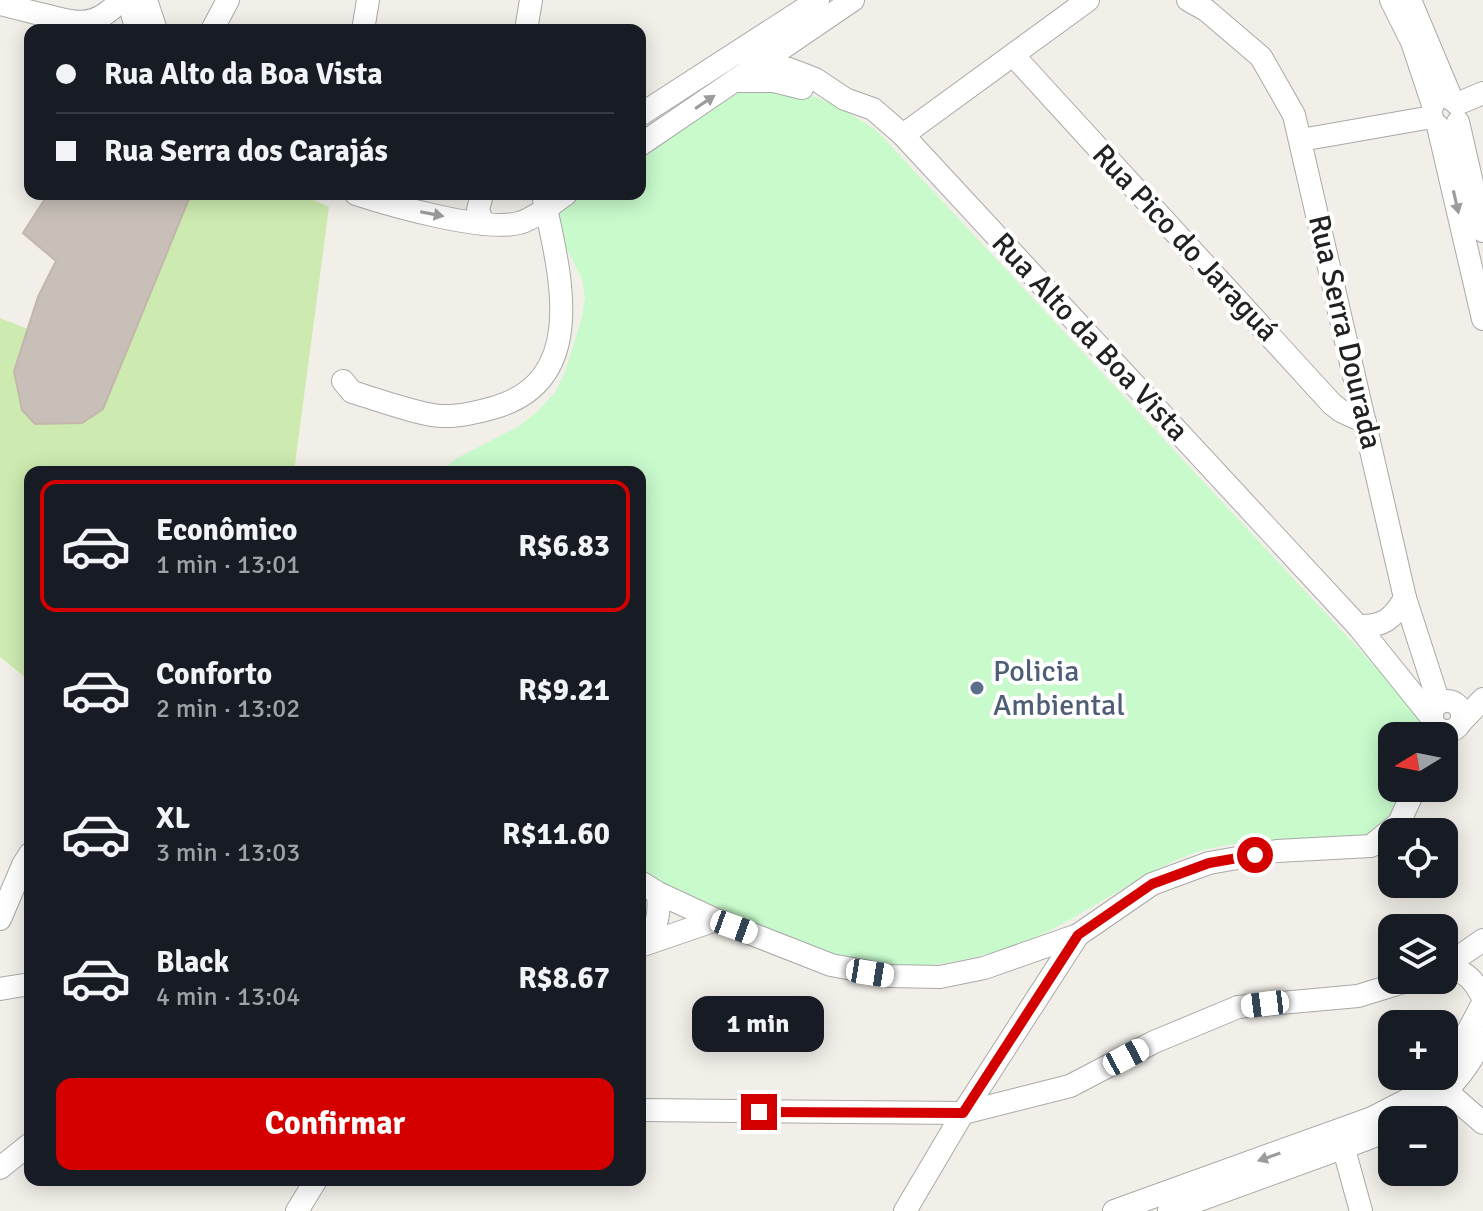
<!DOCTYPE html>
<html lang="pt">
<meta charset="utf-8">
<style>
:root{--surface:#171b24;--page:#20242c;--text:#f1f3f6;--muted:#9ea1a6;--line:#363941;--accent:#d40000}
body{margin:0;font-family:Signika,sans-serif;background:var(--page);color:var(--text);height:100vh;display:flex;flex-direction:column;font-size:30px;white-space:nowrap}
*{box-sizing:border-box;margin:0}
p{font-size:26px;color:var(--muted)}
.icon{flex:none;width:44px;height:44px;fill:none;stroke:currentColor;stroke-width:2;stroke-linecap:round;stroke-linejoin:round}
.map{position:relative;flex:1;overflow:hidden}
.sheet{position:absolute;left:24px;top:466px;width:622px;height:720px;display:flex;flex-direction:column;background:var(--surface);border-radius:16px;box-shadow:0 4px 20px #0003}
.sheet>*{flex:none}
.top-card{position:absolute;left:24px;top:24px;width:622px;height:176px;border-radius:16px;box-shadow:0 4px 20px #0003;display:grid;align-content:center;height:176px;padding:0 32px;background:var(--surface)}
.needle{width:52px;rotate:260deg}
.buttons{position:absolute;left:1378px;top:722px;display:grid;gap:16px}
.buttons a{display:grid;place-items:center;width:80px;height:80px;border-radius:16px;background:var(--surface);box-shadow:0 4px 20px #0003;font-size:40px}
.end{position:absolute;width:36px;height:36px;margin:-18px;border:10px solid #d40000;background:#fff;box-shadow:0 0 0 4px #fff}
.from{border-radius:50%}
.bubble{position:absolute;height:56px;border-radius:16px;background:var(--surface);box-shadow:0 4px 20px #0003;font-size:26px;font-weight:700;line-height:56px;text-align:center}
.car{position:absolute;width:24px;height:48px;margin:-24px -12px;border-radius:10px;box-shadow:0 0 6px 2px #0007;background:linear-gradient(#fff 24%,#345 0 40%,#fff 0 76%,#345 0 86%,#fff 0)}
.top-card b{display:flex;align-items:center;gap:28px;height:76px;font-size:30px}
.top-card b+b{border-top:2px solid var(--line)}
.top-card i{width:20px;height:20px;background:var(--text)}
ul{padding:14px 0 0;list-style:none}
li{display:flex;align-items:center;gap:24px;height:132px;margin:0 16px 12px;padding:0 16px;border:4px solid transparent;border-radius:16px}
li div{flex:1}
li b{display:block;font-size:30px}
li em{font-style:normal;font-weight:700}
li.active{border-color:var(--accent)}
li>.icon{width:72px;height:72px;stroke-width:1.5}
.button{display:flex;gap:16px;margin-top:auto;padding:16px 32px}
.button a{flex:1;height:92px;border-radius:16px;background:var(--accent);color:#fff;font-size:32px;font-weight:700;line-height:92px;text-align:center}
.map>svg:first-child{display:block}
</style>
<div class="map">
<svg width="1483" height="1211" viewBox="0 0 1483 1211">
<rect width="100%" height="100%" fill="#f2efe9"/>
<!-- grass -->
<polygon fill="#cdebb0" points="191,194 301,194 329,207 294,472 30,472 30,681 0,657 0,318 28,329 14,371 22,410 35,424 82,423 103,409"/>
<!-- park -->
<path fill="#c8facc" d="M 736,86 C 801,88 824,95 877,131 L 1409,703 L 1423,726 L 1421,736 L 1392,736 L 1392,788 L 1405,788 C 1395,812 1388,828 1363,837 C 1316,840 1243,838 1200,851 C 1143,870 1094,910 1040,935 C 995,956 917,974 868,965 C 823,957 780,935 738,917 C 705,903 670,891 640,870 L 640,472 L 442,472 L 455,459 L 519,426 L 539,410 L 556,391 L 565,372 L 582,317 L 585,297 L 582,279 L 555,226 L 558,207 L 578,194 L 640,194 L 640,152 Z"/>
<!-- building -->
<polygon fill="#c7bfb8" stroke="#c4b6ab" stroke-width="2" points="48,194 191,194 103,409 82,423 35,424 22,410 14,371 38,297 56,261 23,233"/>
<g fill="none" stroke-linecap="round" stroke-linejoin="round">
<defs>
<g id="minor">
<polyline points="128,0 137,30"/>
<polyline points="146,0 156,30"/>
<polyline points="1188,0 1206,10 1261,57 1294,115 1405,598 1439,703"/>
<polyline points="1391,0 1412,42 1433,105"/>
<polyline points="1410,0 1452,100"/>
<polyline points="0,4 48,16 59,23"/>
<path d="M 48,16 C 70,21 86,27 105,14 C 112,9 115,7 118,0"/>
<polyline points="212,30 228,0"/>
<polyline points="363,30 368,0"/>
<polyline points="526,30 531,0"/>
<polyline points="741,52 762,63 789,69 815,79 845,99 873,109 903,135 1358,626 1432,718"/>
<polyline points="1013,55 1332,404 1341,411 1365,422"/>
<polyline points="734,81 774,81 802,88"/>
<polyline points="1457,104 1483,93"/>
<polyline points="640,115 818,0"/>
<polyline points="1458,122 1483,231"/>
<polyline points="1438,126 1483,319"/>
<polyline points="903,135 1088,0"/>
<polyline points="1301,140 1432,117"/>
<polyline points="640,145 853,0"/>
<path d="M 356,194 C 393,206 484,232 519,223 C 536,218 552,204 566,194"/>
<polyline points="482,194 478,210 483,224"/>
<path d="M 343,381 L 352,392 C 376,399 419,415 442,416 C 459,417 479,412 496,407 C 592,378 558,267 543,194"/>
<path d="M 1358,626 C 1383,627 1393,619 1405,598"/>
<circle cx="1447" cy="716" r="15"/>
<polyline points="1461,722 1483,699"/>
<polyline points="640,882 658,893 716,920 831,965 890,976 940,977 984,968 1078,935 1152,884 1209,863 1277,851 1371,846 1399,823 1415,788"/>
<polyline points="0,919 23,865 30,854"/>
<path d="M 640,943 C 658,928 660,917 658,893"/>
<polyline points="640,946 716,920"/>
<polyline points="1444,967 1483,940"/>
<path d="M 1444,971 C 1464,967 1475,981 1483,998"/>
<polyline points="0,989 30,984"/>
<polyline points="1444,1070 1457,1052 1483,1003"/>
<polyline points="1436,1082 1483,1123"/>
<polyline points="640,1110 963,1113 1070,1086 1154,1042 1238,1007 1358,996 1410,980"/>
<path d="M 1406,1120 C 1442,1100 1465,1075 1483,1038"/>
<polyline points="1340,1135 1361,1211"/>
<polyline points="0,1168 30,1144"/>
<polyline points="297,1211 316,1180"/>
<polyline points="905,1211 963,1113 1078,935"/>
<polyline points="1114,1211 1372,1118 1413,1097 1439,1076"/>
<polyline points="1169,1211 1367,1139 1392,1128"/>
</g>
</defs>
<!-- minor casing -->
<use href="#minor" stroke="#a9a9a9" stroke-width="24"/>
<!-- minor -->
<use href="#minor" stroke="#fff" stroke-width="22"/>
</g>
<!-- one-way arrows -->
<defs><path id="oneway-solid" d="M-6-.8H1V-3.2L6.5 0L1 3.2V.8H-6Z" transform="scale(2)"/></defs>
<g fill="#9c9c9c">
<use href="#oneway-solid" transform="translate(705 102) rotate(-34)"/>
<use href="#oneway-solid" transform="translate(1456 202) rotate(77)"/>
<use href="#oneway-solid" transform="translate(432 214) rotate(11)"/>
<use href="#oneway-solid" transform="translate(1269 1157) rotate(161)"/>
</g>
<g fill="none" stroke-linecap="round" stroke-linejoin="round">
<!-- route -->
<polyline stroke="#d40000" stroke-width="10" points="759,1112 963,1113 1078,935 1152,884 1209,863 1255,855"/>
</g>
<!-- markers -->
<circle fill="#5c6f8a" stroke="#fff" stroke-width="3" cx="977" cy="688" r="8"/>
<g text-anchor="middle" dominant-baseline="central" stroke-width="8" stroke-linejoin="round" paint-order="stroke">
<!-- street labels -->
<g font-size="30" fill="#222" stroke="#fff">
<text transform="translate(1185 243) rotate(47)">Rua Pico do Jaraguá</text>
<text transform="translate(1345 332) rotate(77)">Rua Serra Dourada</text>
<text transform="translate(1090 337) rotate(47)">Rua Alto da Boa Vista</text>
</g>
<!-- service labels -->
<g font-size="30" fill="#4e5e75" stroke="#fff" text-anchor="start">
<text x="993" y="671">Policia<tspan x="993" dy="34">Ambiental</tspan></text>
</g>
</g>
</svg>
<div class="buttons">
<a><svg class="needle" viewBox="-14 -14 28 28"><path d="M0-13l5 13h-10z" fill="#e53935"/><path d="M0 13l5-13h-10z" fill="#9ea1a6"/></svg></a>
<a><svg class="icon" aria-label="locate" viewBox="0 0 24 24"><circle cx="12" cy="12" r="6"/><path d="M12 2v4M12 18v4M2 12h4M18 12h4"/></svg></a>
<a><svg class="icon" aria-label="layers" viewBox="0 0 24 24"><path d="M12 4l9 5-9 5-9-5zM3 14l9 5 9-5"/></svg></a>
<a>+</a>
<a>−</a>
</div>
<i class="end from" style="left:1255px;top:855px"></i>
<i class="end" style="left:759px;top:1112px"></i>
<div class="bubble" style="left:692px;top:996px;width:132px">1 min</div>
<i class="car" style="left:734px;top:927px;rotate:110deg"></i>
<i class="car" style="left:870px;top:973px;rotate:99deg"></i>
<i class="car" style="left:1265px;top:1004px;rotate:263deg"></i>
<i class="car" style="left:1126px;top:1057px;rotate:62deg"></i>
<div class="top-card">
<b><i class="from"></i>Rua Alto da Boa Vista</b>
<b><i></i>Rua Serra dos Carajás</b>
</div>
<section class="sheet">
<ul>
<li class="active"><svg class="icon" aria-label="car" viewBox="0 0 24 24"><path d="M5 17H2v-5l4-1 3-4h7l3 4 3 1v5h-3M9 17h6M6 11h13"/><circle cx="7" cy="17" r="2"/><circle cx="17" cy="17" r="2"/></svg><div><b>Econômico</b><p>1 min · 13:01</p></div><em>R$6.83</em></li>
<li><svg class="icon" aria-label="car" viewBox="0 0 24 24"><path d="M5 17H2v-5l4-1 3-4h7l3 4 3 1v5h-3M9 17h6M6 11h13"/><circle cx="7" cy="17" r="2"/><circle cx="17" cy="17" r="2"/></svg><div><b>Conforto</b><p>2 min · 13:02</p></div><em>R$9.21</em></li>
<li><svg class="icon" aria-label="car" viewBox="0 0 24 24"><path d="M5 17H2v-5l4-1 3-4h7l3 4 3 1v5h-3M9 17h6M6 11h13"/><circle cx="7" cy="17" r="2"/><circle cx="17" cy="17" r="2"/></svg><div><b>XL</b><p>3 min · 13:03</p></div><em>R$11.60</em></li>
<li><svg class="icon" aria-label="car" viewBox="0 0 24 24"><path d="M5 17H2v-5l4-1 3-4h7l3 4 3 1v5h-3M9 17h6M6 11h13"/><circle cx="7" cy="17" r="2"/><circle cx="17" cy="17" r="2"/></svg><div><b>Black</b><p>4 min · 13:04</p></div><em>R$8.67</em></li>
</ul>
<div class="button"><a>Confirmar</a></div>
</section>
</div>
